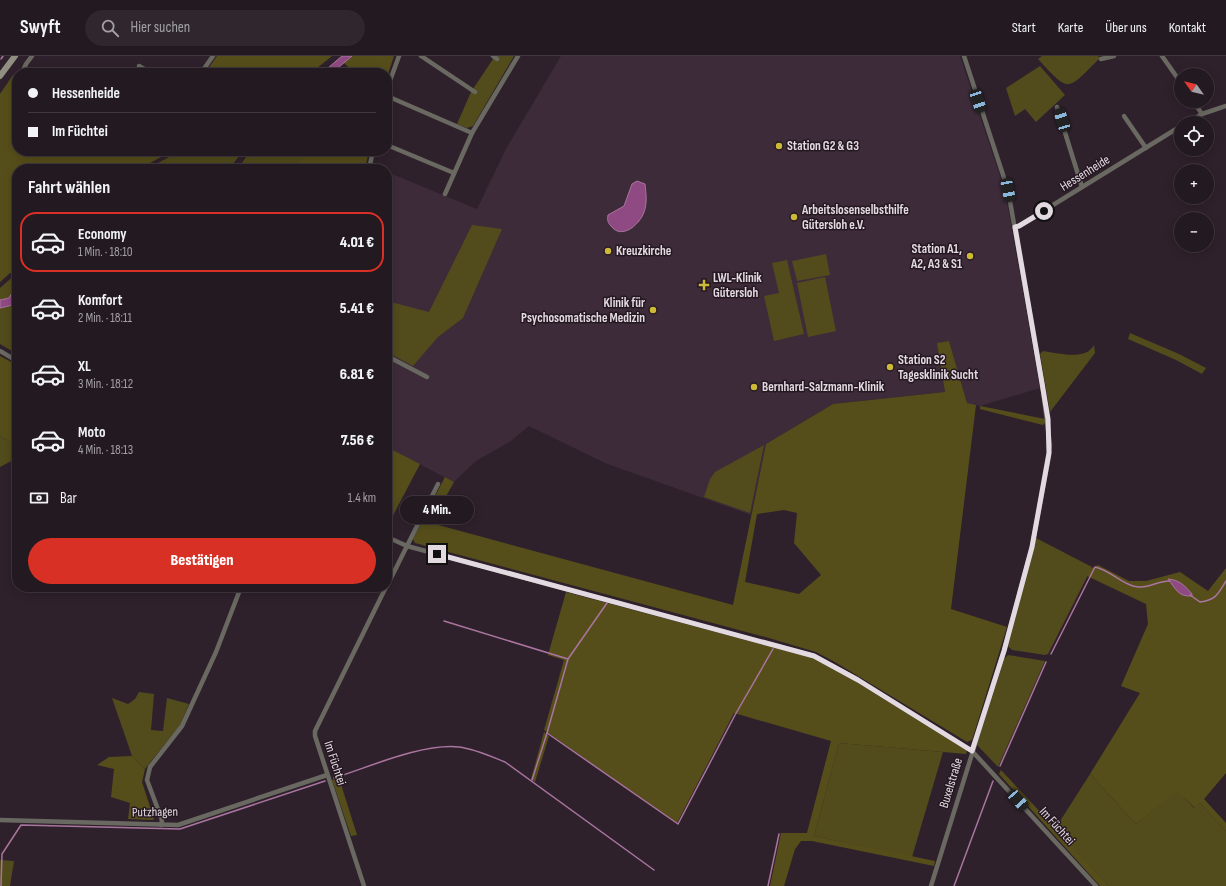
<!DOCTYPE html>
<html lang="de">
<meta charset="utf-8">
<style>
:root{--surface:#231921;--page:#2f262e;--text:#f1f3f6;--muted:#a3a0a5;--line:#40383f;--accent:#d93025}
body{margin:0;font-family:"Sofia Sans Condensed",sans-serif;background:var(--page);color:var(--text);height:100vh;display:flex;flex-direction:column;font-size:15px;white-space:nowrap}
*{box-sizing:border-box;margin:0}
p{font-size:13px;color:var(--muted)}
.icon{flex:none;width:22px;height:22px;fill:none;stroke:currentColor;stroke-width:2;stroke-linecap:round;stroke-linejoin:round}
.map{position:relative;flex:1;overflow:hidden}
.side{position:absolute;left:12px;top:108px;width:380px;height:428px;display:flex;flex-direction:column;background:var(--surface);border-radius:16px;box-shadow:0 2px 10px #0003,0 0 0 1px var(--line)}
.side>*{flex:none}
.hud{position:absolute;left:12px;top:12px;width:380px;height:88px;border-radius:16px;box-shadow:0 2px 10px #0003,0 0 0 1px var(--line);display:grid;align-content:center;height:88px;padding:0 16px;background:var(--surface)}
.needle{width:26px;rotate:304deg}
.tools{position:absolute;left:1174px;top:12px;display:grid;gap:8px}
.tools a{display:grid;place-items:center;width:40px;height:40px;border-radius:50%;background:var(--surface);box-shadow:0 2px 10px #0003,0 0 0 1px var(--line);font-size:20px}
.end{position:absolute;width:18px;height:18px;margin:-9px;border:5px solid #e3dae1;background:#111;box-shadow:0 0 0 2px #111}
.from{border-radius:50%}
.bubble{position:absolute;height:28px;border-radius:14px;background:var(--surface);box-shadow:0 2px 10px #0003,0 0 0 1px var(--line);font-size:13px;font-weight:800;line-height:28px;text-align:center}
.car{position:absolute;width:12px;height:24px;margin:-12px -6px;border-radius:5px;box-shadow:0 0 3px 1px #0007;background:linear-gradient(#222 24%,#8ab4d8 0 40%,#222 0 76%,#8ab4d8 0 86%,#222 0)}
.hud b{display:flex;align-items:center;gap:14px;height:38px;font-size:15px}
.hud b+b{border-top:1px solid var(--line)}
.hud i{width:10px;height:10px;background:var(--text)}
ul{padding:0;list-style:none}
li{display:flex;align-items:center;gap:12px;height:60px;margin:0 8px 6px;padding:0 8px;border:2px solid transparent;border-radius:16px}
li div{flex:1}
li b{display:block;font-size:15px}
li em{font-style:normal;font-weight:800}
li.current{border-color:var(--accent)}
li>.icon{width:36px;height:36px;stroke-width:1.5}
h2{padding:0 16px;font-size:18px;line-height:48px}
.pay{display:flex;align-items:center;gap:10px;height:44px;padding:0 16px;font-size:15px}
.pay p{margin-inline-start:auto}
.primary-button{display:flex;gap:8px;margin-top:auto;padding:8px 16px}
.primary-button a{flex:1;height:46px;border-radius:24px;background:var(--accent);color:#fff;font-size:16px;font-weight:800;line-height:46px;text-align:center}
header{display:flex;align-items:center;gap:24px;box-sizing:border-box;height:56px;padding:0 20px;background:var(--surface);border-bottom:1px solid var(--line)}
header strong{font-size:19px}
nav{display:flex;gap:22px;margin-inline-start:auto;font-size:14px}
.search{width:280px;height:36px;background:var(--page);display:flex;align-items:center;gap:10px;box-sizing:border-box;padding:0 14px;border-radius:22px;color:var(--muted);font-size:15px}
.map>svg:first-child{display:block}
</style>
<header>
<strong>Swyft</strong>
<div class="search"><svg class="icon" aria-label="search" viewBox="0 0 24 24"><circle cx="10" cy="10" r="6"/><path d="M15 15l6 6"/></svg>Hier suchen</div>
<nav><a>Start</a><a>Karte</a><a>Über uns</a><a>Kontakt</a></nav>
</header>
<div class="map">
<svg width="1226" height="830" viewBox="0 0 1226 830">
<rect width="100%" height="100%" fill="#2f212c"/>
<!-- built -->
<polygon fill="#3d2b39" points="561,0 960,0 1005,135 1040,332 980,350 967,347 949,285 938,287 945,336 833,348 766,388 751,459 605,407 529,370 511,385 476,405 454,426 387,391 387,116 477,153 506,93"/>
<!-- green -->
<g fill="#524b1c">
<polygon points="495,0 514,0 473,70 467,72 457,68 471,36"/>
<path d="M 1042,0 L 1098,0 L 1100,2 C 1067,34 1071,39 1038,3 Z"/>
<polygon points="1040,10 1065,39 1036,66 1025,53 1015,60 1006,32"/>
<polygon points="180,95 243,95 229,113 147,113"/>
<polygon points="250,95 306,95 308,99 287,113 238,113"/>
<polygon points="472,169 502,173 463,262 438,281 413,310 387,296 387,245 429,256"/>
<polygon points="826,198 830,219 797,225 792,205"/>
<polygon points="787,204 804,278 774,285 764,240 779,237 772,207"/>
<path d="M 17,217 C 17,227 15,233 9,242 L 0,244 L 0,232 Z"/>
<polygon points="825,221 836,275 808,281 797,227"/>
<polygon points="17,248 17,298 0,288 0,252"/>
<polygon points="1130,277 1179,298 1206,312 1202,318 1176,304 1128,283"/>
<path d="M 1094,289 L 1095,297 L 1050,356 L 1040,298 L 1043,295 C 1057,297 1086,305 1094,289 Z"/>
<polygon points="0,380 17,390 17,402 0,411"/>
<polygon points="764,389 750,457 704,441 710,423 715,416"/>
<polygon points="1036,482 1092,511 1048,598 1045,599 1012,594 1008,590"/>
<polygon points="1008,599 1045,605 998,711 977,689 1004,603"/>
<polygon points="139,636 154,638 151,674 163,675 167,642 189,648 180,669 145,713 132,700 112,642 128,648 135,643"/>
<polygon points="839,687 943,696 912,801 814,780"/>
<polygon points="1090,718 1136,768 1177,734 1194,752 1200,747 1226,775 1226,830 1109,830 1055,773"/>
<polygon points="0,804 14,805 10,830 0,830"/>
</g>
<!-- forest -->
<g fill="#564e1a" fill-rule="evenodd">
<polygon points="217,0 332,0 311,17 205,17"/>
<path d="M 352,0 L 394,0 L 387,21 L 387,17 C 371,17 356,20 344,7 Z"/>
<polygon points="13,19 17,22 17,95 172,95 139,113 17,113 17,211 0,226 0,38"/>
<polygon points="306,95 350,95 352,97 357,95 369,95 365,113 287,113 307,99"/>
<path d="M 949,285 L 967,347 L 976,349 L 951,553 L 1007,571 L 972,684 L 967,686 L 835,606 L 816,596 L 769,582 L 415,487 L 413,483 L 445,421 L 454,426 L 431,467 L 733,549 L 766,388 L 833,348 L 945,336 L 937,287 ZM 784,454 L 797,457 L 794,487 L 821,519 L 799,538 L 745,526 L 757,458 Z"/>
<polygon points="0,300 17,309 17,390 0,380"/>
<polygon points="980,350 1045,363 1045,367 1043,369 980,353"/>
<polygon points="387,391 420,408 387,471"/>
<polygon points="1098,509 1129,525 1146,525 1180,516 1208,535 1226,512 1226,717 1204,743 1226,767 1226,775 1200,747 1195,752 1177,735 1136,768 1090,718 1140,637 1121,630 1148,568 1146,548 1087,520 1090,513"/>
<polygon points="566,536 814,602 857,626 967,694 966,698 839,687 814,780 935,805 934,810 812,785 801,785 795,793 784,830 770,830 781,777 807,777 831,685 734,657 677,767 544,674 564,604 548,599"/>
<polygon points="544,676 549,680 535,726 531,723"/>
<polygon points="132,700 145,713 142,726 154,763 152,764 128,763 130,747 111,741 114,713 97,709 109,701"/>
<polygon points="1001,714 1109,830 1100,830 999,718"/>
<polygon points="339,722 357,779 351,780 332,724"/>
</g>
<!-- water -->
<g fill="#904a83" stroke="#a9759f">
<polygon points="342,0 352,0 332,17 322,17"/>
<path d="M 637,125 L 645,128 C 646,137 647,145 645,153 C 642,167 622,185 611,170 C 608,167 607,164 608,159 L 624,150 L 632,128 Z"/>
<polygon points="17,228 17,248 0,252 0,244 9,242"/>
<path d="M 1168,523 C 1180,524 1185,530 1192,538 L 1192,540 C 1178,541 1176,533 1168,523 Z"/>
</g>
<g fill="none" stroke-linecap="round" stroke-linejoin="round">
<!-- stream -->
<g stroke="#a9759f" stroke-width="1.5">
<polyline points="1,3 3,0"/>
<path d="M 1190,539 L 1200,546 C 1216,544 1218,538 1226,525"/>
<polyline points="607,547 568,603 547,677 678,768 735,659 773,593"/>
<polyline points="444,565 568,603"/>
<path d="M 1051,598 L 1095,511 C 1109,514 1120,526 1133,530 C 1146,534 1156,525 1170,525"/>
<polyline points="1000,710 1046,606"/>
<path d="M 334,722 C 369,711 423,687 459,691 C 475,693 490,700 505,706 L 654,814"/>
<polyline points="532,724 547,677"/>
<polyline points="1,830 2,798 21,769 180,773 325,725"/>
<polyline points="768,830 779,778"/>
<polyline points="954,830 993,725"/>
</g>
<!-- minor -->
<g stroke="#6a6961" stroke-width="4.5">
<polyline points="421,0 475,36"/>
<polyline points="493,0 497,3"/>
<polyline points="1162,0 1181,27"/>
<polyline points="1101,3 1114,0"/>
<polyline points="139,10 151,17"/>
<polyline points="22,17 26,8 32,0"/>
<polyline points="201,17 213,0"/>
<polyline points="387,33 399,0"/>
<polyline points="387,40 472,77"/>
<polyline points="1193,45 1202,58"/>
<polyline points="1057,51 1082,131"/>
<polyline points="1124,60 1146,92"/>
<polyline points="1187,67 1202,58 1226,50"/>
<polyline points="387,89 454,117"/>
<polyline points="369,113 373,95"/>
<polyline points="445,138 472,77 518,0"/>
<polyline points="1015,171 1019,170 1181,70"/>
<polyline points="0,295 17,305"/>
<polyline points="387,300 427,321"/>
<polyline points="387,481 407,490 814,600 858,624 972,695 1096,830"/>
<polyline points="387,530 438,428"/>
<polyline points="0,764 178,769 327,719"/>
<polyline points="161,769 162,764 147,724 150,711 182,670 216,596 241,531"/>
<polyline points="364,830 315,680 315,675 386,531"/>
<polyline points="931,830 1004,595 1032,491 1048,405 1050,389 1042,327 1008,134 964,0"/>
</g>
<!-- secondary -->
<polyline stroke="#918f82" stroke-width="6" points="0,20 15,0"/>
</g>
<g fill="none" stroke-linecap="round" stroke-linejoin="round">
<!-- route -->
<polyline stroke="#e3dae1" stroke-width="5" points="437,498 814,600 858,624 972,695 1004,595 1032,491 1049,397 1048,363 1042,327 1015,171 1019,170 1044,155"/>
</g>
<!-- markers -->
<g fill="#ccb938" stroke="#251822" stroke-width="1.5">
<circle cx="779" cy="90" r="4"/>
<circle cx="794" cy="161" r="4"/>
<circle cx="608" cy="195" r="4"/>
<circle cx="970" cy="200" r="4"/>
<path d="M702 223h4v4h4v4h-4v4h-4v-4h-4v-4h4z"/>
<circle cx="653" cy="254" r="4"/>
<circle cx="890" cy="311" r="4"/>
<circle cx="754" cy="331" r="4"/>
</g>
<g text-anchor="middle" dominant-baseline="central" stroke-width="3" stroke-linejoin="round" paint-order="stroke">
<!-- poi labels -->
<g font-size="13" font-weight="bold" fill="#e3dae1" stroke="#251822" text-anchor="start">
<text x="787" y="90">Station G2 &amp; G3</text>
<text x="802" y="154">Arbeitslosenselbsthilfe<tspan x="802" dy="15">Gütersloh e.V.</tspan></text>
<text x="962" y="193" text-anchor="end">Station A1,<tspan x="962" dy="15">A2, A3 &amp; S1</tspan></text>
<text x="616" y="195">Kreuzkirche</text>
<text x="713" y="222">LWL-Klinik<tspan x="713" dy="15">Gütersloh</tspan></text>
<text x="645" y="247" text-anchor="end">Klinik für<tspan x="645" dy="15">Psychosomatische Medizin</tspan></text>
<text x="898" y="304">Station S2<tspan x="898" dy="15">Tagesklinik Sucht</tspan></text>
<text x="762" y="331">Bernhard-Salzmann-Klinik</text>
</g>
<!-- street labels -->
<g font-size="13" fill="#e3dae1" stroke="#251822">
<text transform="translate(1085 117) rotate(-32)">Hessenheide</text>
<text transform="translate(335 707) rotate(72)">Im Füchtei</text>
<text transform="translate(951 727) rotate(-73)">Buxelstraße</text>
<text transform="translate(155 756) rotate(-1)">Putzhagen</text>
<text transform="translate(1057 770) rotate(48)">Im Füchtei</text>
</g>
</g>
</svg>
<div class="tools">
<a><svg class="needle" viewBox="-14 -14 28 28"><path d="M0-13l5 13h-10z" fill="#e53935"/><path d="M0 13l5-13h-10z" fill="#a3a0a5"/></svg></a>
<a><svg class="icon" aria-label="locate" viewBox="0 0 24 24"><circle cx="12" cy="12" r="6"/><path d="M12 2v4M12 18v4M2 12h4M18 12h4"/></svg></a>
<a>+</a>
<a>−</a>
</div>
<i class="end from" style="left:1044px;top:155px"></i>
<i class="end" style="left:437px;top:498px"></i>
<div class="bubble" style="left:400px;top:440px;width:74px">4 Min.</div>
<i class="car" style="left:978px;top:45px;rotate:162deg"></i>
<i class="car" style="left:1062px;top:64px;rotate:343deg"></i>
<i class="car" style="left:1008px;top:134px;rotate:169deg"></i>
<i class="car" style="left:1018px;top:744px;rotate:138deg"></i>
<div class="hud">
<b><i class="from"></i>Hessenheide</b>
<b><i></i>Im Füchtei</b>
</div>
<section class="side">
<h2>Fahrt wählen</h2>
<ul>
<li class="current"><svg class="icon" aria-label="car" viewBox="0 0 24 24"><path d="M5 17H2v-5l4-1 3-4h7l3 4 3 1v5h-3M9 17h6M6 11h13"/><circle cx="7" cy="17" r="2"/><circle cx="17" cy="17" r="2"/></svg><div><b>Economy</b><p>1 Min. · 18:10</p></div><em>4.01 €</em></li>
<li><svg class="icon" aria-label="car" viewBox="0 0 24 24"><path d="M5 17H2v-5l4-1 3-4h7l3 4 3 1v5h-3M9 17h6M6 11h13"/><circle cx="7" cy="17" r="2"/><circle cx="17" cy="17" r="2"/></svg><div><b>Komfort</b><p>2 Min. · 18:11</p></div><em>5.41 €</em></li>
<li><svg class="icon" aria-label="car" viewBox="0 0 24 24"><path d="M5 17H2v-5l4-1 3-4h7l3 4 3 1v5h-3M9 17h6M6 11h13"/><circle cx="7" cy="17" r="2"/><circle cx="17" cy="17" r="2"/></svg><div><b>XL</b><p>3 Min. · 18:12</p></div><em>6.81 €</em></li>
<li><svg class="icon" aria-label="car" viewBox="0 0 24 24"><path d="M5 17H2v-5l4-1 3-4h7l3 4 3 1v5h-3M9 17h6M6 11h13"/><circle cx="7" cy="17" r="2"/><circle cx="17" cy="17" r="2"/></svg><div><b>Moto</b><p>4 Min. · 18:13</p></div><em>7.56 €</em></li>
</ul>
<div class="pay"><svg class="icon" aria-label="cash" viewBox="0 0 24 24"><path d="M3 7h18v10H3z"/><circle cx="12" cy="12" r="2"/></svg>Bar<p>1.4 km</p></div>
<div class="primary-button"><a>Bestätigen</a></div>
</section>
</div>
